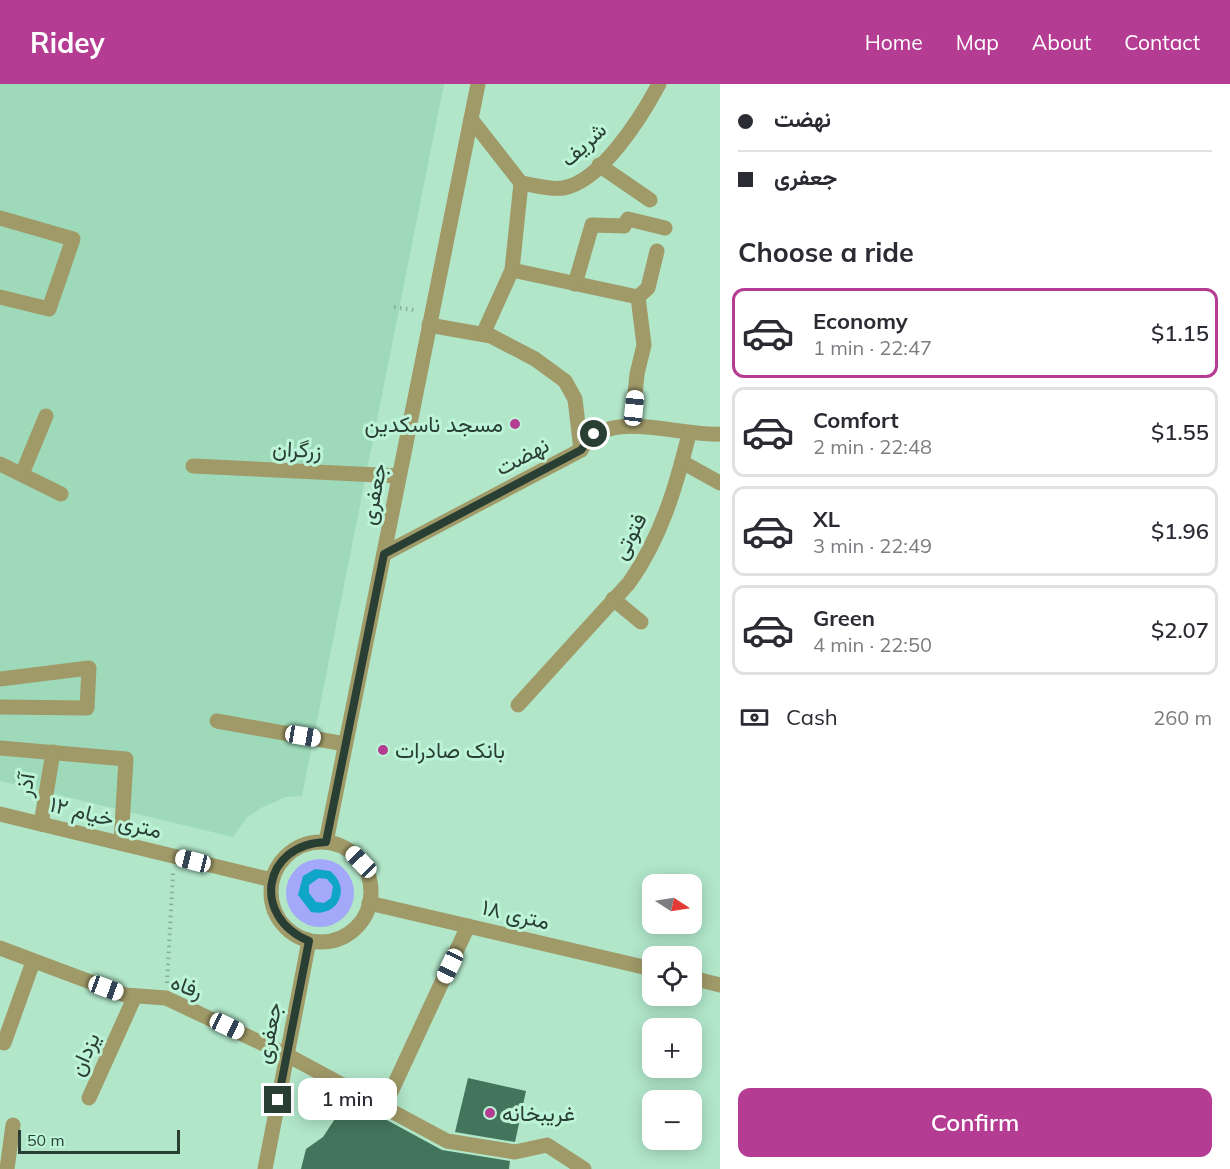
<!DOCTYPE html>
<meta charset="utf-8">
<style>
:root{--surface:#fff;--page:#f7f7f7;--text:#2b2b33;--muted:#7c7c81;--line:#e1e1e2;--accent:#b43d93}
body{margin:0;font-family:Mulish,Vazirmatn,sans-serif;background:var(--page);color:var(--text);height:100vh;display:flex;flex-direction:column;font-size:22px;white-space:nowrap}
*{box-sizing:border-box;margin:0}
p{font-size:20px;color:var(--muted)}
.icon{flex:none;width:33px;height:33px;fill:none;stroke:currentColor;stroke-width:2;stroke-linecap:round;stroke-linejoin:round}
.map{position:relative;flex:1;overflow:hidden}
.drawer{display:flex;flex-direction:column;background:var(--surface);width:510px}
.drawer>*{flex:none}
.guide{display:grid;align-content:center;height:132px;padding:0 18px;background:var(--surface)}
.needle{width:39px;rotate:102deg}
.fabs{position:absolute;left:642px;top:790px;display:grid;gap:12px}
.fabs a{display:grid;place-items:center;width:60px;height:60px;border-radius:12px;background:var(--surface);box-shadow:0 3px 15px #0003;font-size:30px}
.scale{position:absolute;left:18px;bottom:15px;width:162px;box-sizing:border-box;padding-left:6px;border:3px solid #2a3f34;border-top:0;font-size:16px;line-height:21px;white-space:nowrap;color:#2a3f34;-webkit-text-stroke:4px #bdf3d6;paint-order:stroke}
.end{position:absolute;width:27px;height:27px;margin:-14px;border:8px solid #2a3f34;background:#fff;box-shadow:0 0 0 3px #fff}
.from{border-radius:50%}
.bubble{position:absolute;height:42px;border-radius:12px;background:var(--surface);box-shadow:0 3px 15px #0003;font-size:20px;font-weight:600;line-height:42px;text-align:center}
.car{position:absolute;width:18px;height:36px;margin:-18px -9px;border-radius:8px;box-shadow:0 0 4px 2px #0007;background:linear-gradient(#fff 24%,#345 0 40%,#fff 0 76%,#345 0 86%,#fff 0)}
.guide b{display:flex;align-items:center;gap:21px;height:57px;font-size:22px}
.guide b+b{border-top:2px solid var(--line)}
.guide i{width:15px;height:15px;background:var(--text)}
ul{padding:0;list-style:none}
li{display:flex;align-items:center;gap:18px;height:90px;margin:0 12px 9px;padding:0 6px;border:3px solid var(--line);border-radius:12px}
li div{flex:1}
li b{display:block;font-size:22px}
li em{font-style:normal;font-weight:600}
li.current{border-color:var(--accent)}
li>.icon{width:54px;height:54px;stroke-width:1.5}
h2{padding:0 18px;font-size:27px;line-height:72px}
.pay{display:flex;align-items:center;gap:15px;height:66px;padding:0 18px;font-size:22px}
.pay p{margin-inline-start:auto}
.cta{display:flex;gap:12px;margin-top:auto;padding:12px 18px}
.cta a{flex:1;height:69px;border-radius:12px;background:var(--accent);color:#fff;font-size:24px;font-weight:600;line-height:69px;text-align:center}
header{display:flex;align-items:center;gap:36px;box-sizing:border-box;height:84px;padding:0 30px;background:var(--accent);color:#fff}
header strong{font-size:28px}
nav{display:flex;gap:33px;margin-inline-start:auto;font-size:21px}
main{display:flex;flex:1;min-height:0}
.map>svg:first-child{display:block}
</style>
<header>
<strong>Ridey</strong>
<nav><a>Home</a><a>Map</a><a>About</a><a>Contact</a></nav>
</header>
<main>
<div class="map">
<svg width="720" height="1085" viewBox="0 0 720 1085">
<rect width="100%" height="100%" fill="#b1e6c9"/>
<!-- built -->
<polygon fill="#9edaba" points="0,0 444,0 302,712 286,713 263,723 247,733 233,753 0,697"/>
<!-- green -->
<circle fill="#a3a8f8" cx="320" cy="809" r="34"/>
<!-- water -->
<path fill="#0fa5c9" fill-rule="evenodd" d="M 315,785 L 330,787 C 352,804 338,834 311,828 L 298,811 L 303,792 ZM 319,794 L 327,795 L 333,802 L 331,814 L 324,819 L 316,818 L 309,809 L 309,801 Z"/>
<!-- building -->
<g fill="#43755c">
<polygon points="468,994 526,1007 515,1058 455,1048"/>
<polygon points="348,1015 442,1066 510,1077 509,1085 301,1085 306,1065 323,1053"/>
</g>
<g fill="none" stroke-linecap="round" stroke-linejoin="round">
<!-- path -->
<g stroke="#84ae97" stroke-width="4" stroke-dasharray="1.5 4.5" stroke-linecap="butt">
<polyline points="394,223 414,226"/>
<polyline points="167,899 173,789"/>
</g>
<!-- minor -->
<g stroke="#a09968" stroke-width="15">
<path d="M 471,35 L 521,99 C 534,101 550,106 563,104 C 601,98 642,32 659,0"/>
<polyline points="599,81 650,116"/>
<polyline points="0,134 73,155 49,225 0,213"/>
<polyline points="512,186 638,213"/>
<polyline points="575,200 592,141 624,142 628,135 665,144"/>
<polyline points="638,213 648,204 657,167"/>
<polyline points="429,241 491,252 535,275 565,297 575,315 581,366"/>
<polyline points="483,250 512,186 521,99"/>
<polyline points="632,342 637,290 644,261 638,213"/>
<polyline points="682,378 720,399"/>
<polyline points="0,380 61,410"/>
<polyline points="193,382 399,392"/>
<polyline points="22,390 46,332"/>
<path d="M 384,470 L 581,366 C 606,322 678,353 720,350"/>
<polyline points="613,515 641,538"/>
<polyline points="0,595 89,584 87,624 0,623"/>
<path d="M 518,621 L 629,499 C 661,454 676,403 689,350"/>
<polyline points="217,637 345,660"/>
<polyline points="0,664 126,675 121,759"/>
<polyline points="0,730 272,796"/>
<polyline points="41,740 53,668"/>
<polyline points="326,758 478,0"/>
<circle cx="321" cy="808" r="50"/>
<polyline points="369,819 652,885"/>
<polyline points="0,864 125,911 166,914 287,971 447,1057 515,1068 547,1061 584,1085"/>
<polyline points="692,894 720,901"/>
<polyline points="4,959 33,878"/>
<polyline points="89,1014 135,912"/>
<polyline points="384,1023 468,842"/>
<polyline points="7,1085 13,1041"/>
<polyline points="265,1085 309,857"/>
</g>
</g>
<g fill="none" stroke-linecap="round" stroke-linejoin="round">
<!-- route -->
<path stroke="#2a3f34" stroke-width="8" d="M 278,1016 L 309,857 C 251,833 262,760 326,758 L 384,470 L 581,366 L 594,350"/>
</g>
<!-- markers -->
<g fill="#b43d93" stroke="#bdf3d6" stroke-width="2">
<circle cx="515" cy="340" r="6"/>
<circle cx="383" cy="666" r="6"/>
<circle cx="490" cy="1029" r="6"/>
</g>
<g text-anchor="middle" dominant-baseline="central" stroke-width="6" stroke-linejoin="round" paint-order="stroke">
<!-- street labels -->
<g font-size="22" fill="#2a3f34" stroke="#bdf3d6">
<text transform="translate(583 60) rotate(-43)">شریف</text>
<text transform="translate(297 365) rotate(3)">زرگران</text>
<text transform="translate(522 372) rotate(-28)">نهضت</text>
<text transform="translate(373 410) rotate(-79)">جعفری</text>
<text transform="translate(629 452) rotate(-62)">فتوتی</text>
<text transform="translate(25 701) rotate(-81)">آذر</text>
<text transform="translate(106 733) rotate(14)">۱۲ متری خیام</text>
<text transform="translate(516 830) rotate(13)">۱۸ متری</text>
<text transform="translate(187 902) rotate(20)">رفاه</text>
<text transform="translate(268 949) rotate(-79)">جعفری</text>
<text transform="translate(84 970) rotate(-66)">یزدان</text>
</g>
<!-- poi labels -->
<g font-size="22" fill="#2a3f34" stroke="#bdf3d6" text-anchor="start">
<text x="503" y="340" text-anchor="end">مسجد ناسکدین</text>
<text x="395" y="666">بانک صادرات</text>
<text x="502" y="1029">غریبخانه</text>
</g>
</g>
</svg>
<div class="fabs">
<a><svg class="needle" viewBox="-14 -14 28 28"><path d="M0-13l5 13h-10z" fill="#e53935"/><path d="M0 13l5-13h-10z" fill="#7c7c81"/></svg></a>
<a><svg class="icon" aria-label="locate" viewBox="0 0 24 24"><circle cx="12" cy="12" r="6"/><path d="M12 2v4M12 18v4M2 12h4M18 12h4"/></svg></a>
<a>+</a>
<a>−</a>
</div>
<div class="scale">50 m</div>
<i class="end from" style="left:594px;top:350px"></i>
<i class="end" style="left:278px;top:1016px"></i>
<div class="bubble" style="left:298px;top:994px;width:99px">1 min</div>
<i class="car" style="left:634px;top:324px;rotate:6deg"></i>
<i class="car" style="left:303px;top:652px;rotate:100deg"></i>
<i class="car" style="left:193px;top:777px;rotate:284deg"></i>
<i class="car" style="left:361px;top:778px;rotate:316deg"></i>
<i class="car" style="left:450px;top:882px;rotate:205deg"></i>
<i class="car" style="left:106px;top:904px;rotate:110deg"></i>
<i class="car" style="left:227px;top:942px;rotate:115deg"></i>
</div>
<section class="drawer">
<div class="guide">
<b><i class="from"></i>نهضت</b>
<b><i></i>جعفری</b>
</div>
<h2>Choose a ride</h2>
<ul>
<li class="current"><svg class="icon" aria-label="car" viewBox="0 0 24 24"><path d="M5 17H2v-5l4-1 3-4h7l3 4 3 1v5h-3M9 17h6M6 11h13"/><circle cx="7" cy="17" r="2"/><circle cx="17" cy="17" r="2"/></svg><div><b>Economy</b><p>1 min · 22:47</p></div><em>$1.15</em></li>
<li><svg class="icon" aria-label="car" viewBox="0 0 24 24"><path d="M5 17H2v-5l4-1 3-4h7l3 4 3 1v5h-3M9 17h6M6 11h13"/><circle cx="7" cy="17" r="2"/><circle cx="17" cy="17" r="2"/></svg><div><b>Comfort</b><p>2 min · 22:48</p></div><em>$1.55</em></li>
<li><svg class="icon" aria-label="car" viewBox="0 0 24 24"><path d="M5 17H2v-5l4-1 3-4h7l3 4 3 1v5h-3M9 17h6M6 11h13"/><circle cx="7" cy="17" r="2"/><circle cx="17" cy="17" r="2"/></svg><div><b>XL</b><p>3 min · 22:49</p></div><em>$1.96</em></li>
<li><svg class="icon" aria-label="car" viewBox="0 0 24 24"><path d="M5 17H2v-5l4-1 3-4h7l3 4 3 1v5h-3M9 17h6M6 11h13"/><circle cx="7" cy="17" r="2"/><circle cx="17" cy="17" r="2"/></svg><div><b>Green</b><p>4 min · 22:50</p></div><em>$2.07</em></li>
</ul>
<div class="pay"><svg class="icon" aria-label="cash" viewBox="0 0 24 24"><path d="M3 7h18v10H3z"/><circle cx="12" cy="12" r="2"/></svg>Cash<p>260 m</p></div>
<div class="cta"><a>Confirm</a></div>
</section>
</main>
